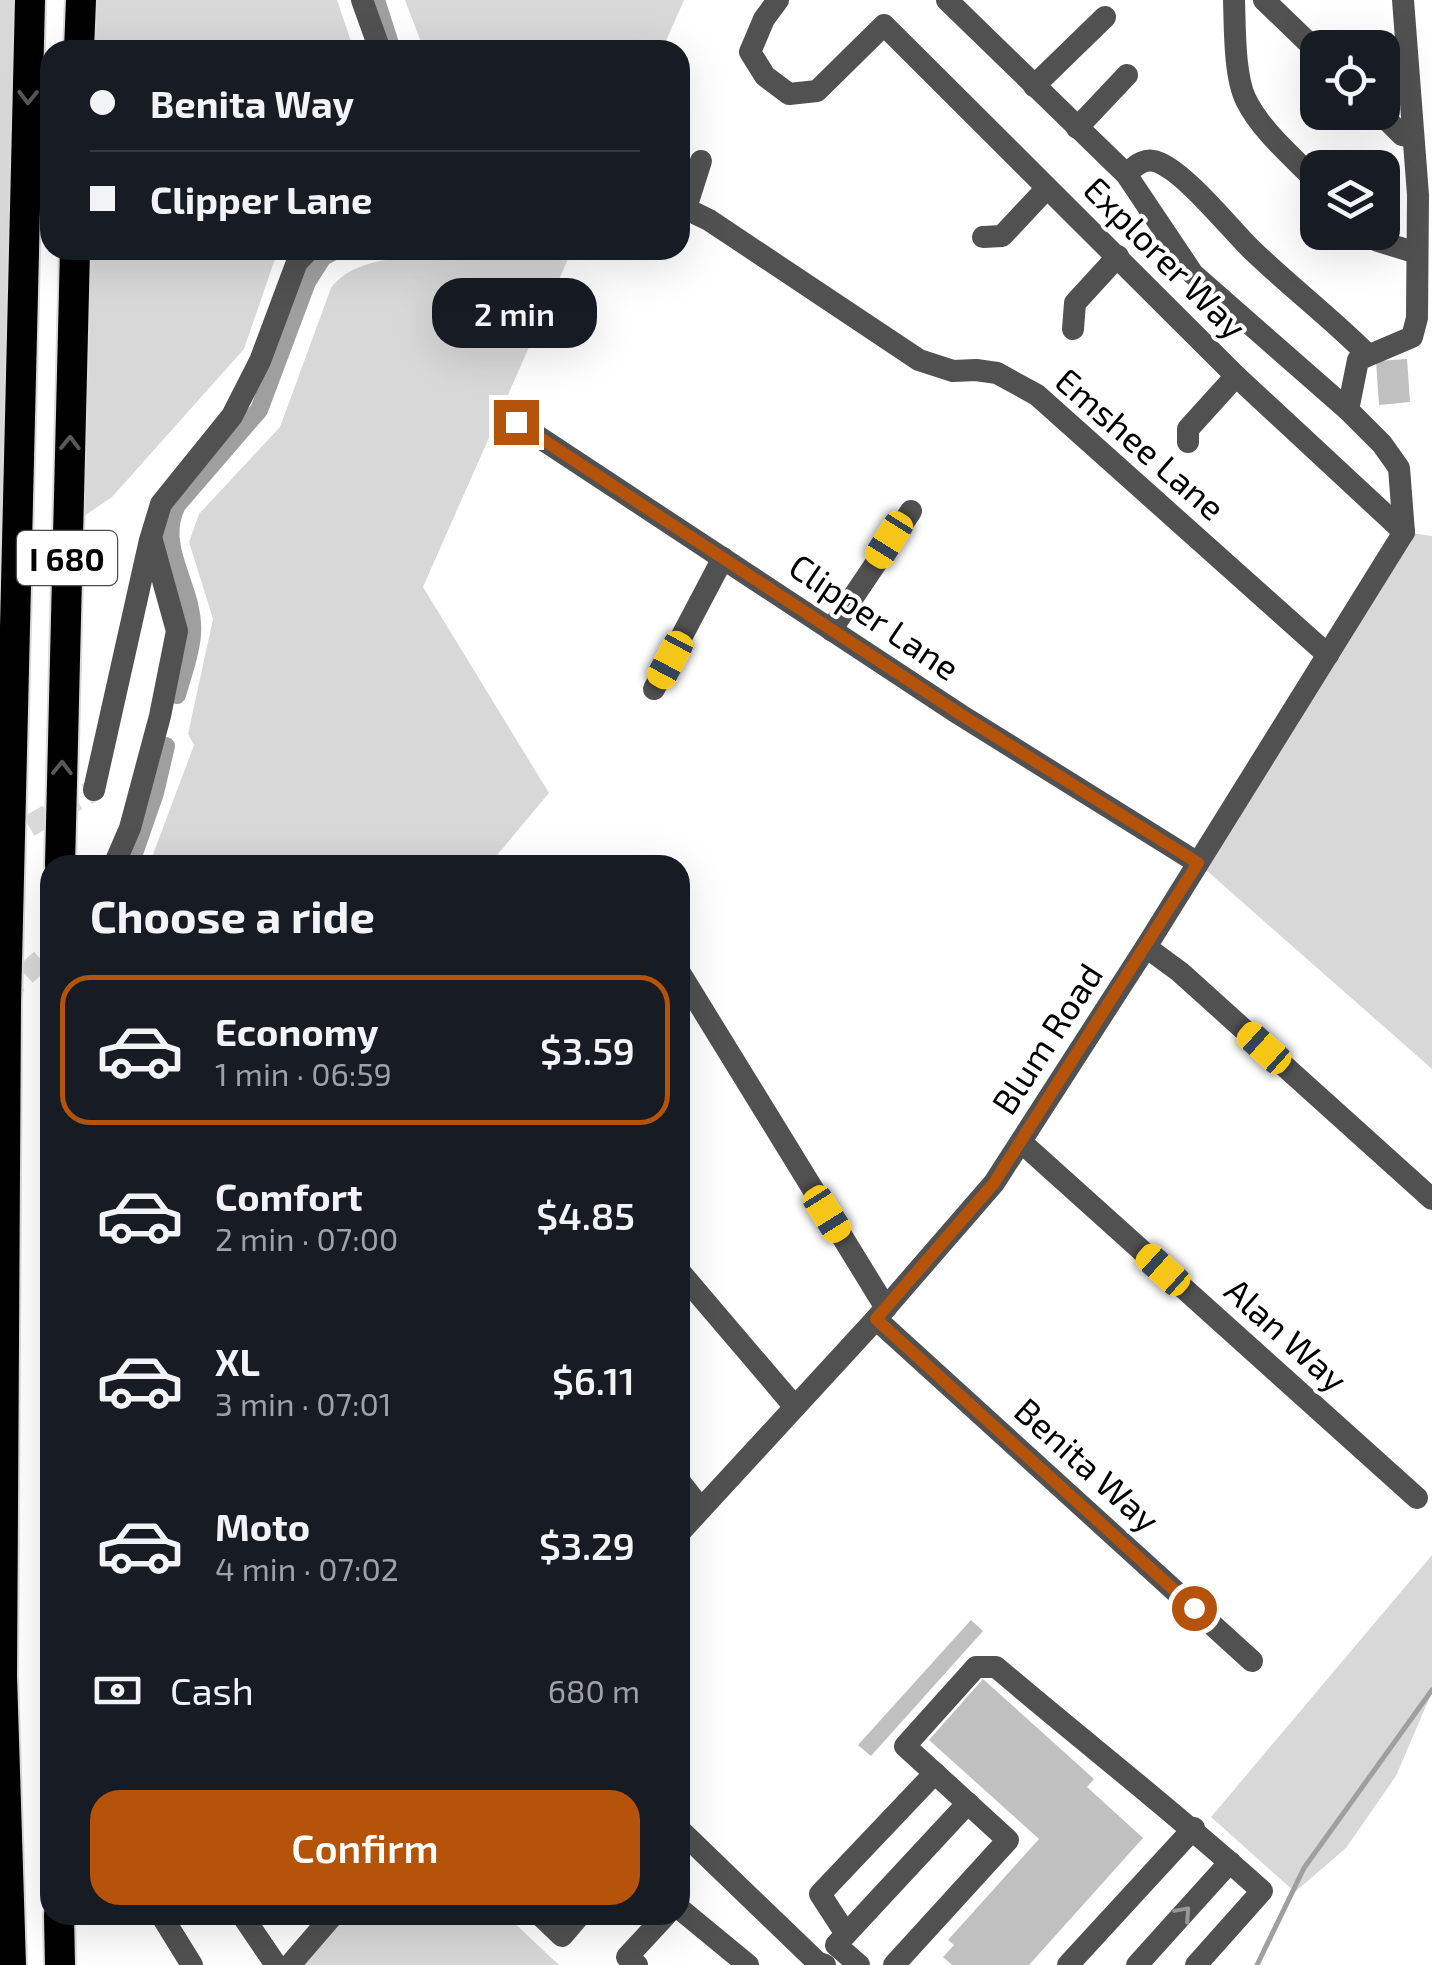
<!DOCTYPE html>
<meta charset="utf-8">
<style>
:root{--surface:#171b24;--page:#20242c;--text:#f1f3f6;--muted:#9ea1a6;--line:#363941;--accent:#b45309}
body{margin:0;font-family:"Exo 2",sans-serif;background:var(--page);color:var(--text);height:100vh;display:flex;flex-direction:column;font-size:38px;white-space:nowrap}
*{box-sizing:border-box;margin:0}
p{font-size:32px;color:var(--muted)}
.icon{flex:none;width:55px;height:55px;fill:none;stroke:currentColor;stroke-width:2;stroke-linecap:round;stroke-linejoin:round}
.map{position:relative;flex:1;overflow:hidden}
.details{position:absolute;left:40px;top:855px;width:650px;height:1070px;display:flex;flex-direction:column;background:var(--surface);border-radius:30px;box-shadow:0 10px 40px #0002}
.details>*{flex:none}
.banner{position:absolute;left:40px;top:40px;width:650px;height:220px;border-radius:30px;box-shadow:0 10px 40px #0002;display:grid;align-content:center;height:220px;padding:0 50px;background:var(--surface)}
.buttons{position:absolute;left:1300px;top:30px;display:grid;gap:20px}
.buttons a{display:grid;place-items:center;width:100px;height:100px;border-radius:20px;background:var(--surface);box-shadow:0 10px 40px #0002;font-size:50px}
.end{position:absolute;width:45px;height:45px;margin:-22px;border:12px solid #b45309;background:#fff;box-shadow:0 0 0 5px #fff}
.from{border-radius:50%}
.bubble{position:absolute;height:70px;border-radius:30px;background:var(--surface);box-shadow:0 10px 40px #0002;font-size:32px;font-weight:600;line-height:70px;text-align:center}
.car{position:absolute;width:30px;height:60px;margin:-30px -15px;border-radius:12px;box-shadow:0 0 8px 2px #0007;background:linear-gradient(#f5c518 24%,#345 0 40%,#f5c518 0 76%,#345 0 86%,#f5c518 0)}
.banner b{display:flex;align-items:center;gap:35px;height:95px;font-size:38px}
.banner b+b{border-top:2px solid var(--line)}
.banner i{width:25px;height:25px;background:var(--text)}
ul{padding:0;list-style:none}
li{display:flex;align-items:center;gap:30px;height:150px;margin:0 20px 15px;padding:0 30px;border:5px solid transparent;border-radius:30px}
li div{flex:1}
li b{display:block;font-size:38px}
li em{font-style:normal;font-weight:600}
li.current{border-color:var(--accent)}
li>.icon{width:90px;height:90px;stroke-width:1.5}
h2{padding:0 50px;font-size:45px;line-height:120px}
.pay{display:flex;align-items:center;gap:25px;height:110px;padding:0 50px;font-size:38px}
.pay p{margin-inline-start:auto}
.cta{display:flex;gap:20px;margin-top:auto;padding:20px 50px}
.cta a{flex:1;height:115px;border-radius:30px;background:var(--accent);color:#fff;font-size:40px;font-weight:600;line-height:115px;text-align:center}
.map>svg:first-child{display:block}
</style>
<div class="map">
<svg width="1432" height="1965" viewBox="0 0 1432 1965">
<rect width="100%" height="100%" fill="#fff"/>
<!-- green -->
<g fill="#d8d8d8">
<polygon points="0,0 30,0 0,1002"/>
<polygon points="80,0 337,0 354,50 79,50"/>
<polygon points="405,0 684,0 662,50 424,50"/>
<polygon points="74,250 278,250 244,349 112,497 68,527"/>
<path d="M 467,250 L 572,250 L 423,587 L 549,793 L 498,854 L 502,865 L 149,865 L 194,745 L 188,734 L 213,619 L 189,542 L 199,514 L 280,427 L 331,288 C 357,253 417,258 457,256 Z"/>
<polygon points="1404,532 1432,536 1432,1069 1198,863"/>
<polygon points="1432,1555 1432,1692 1396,1776 1346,1848 1295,1892 1211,1817"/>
<polygon points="333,1915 506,1915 559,1965 290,1965"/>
</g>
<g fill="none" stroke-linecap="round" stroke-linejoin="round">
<!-- stream -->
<polyline stroke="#9f9f9f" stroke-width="5" points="1257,1965 1304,1868 1432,1690"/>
<!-- canal -->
<g stroke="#9f9f9f" stroke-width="18">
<polyline points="376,0 392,50"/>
<path d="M 177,695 C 182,676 191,654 192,634 C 196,589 155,549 177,505 L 259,410 L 307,282 L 323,257 L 336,250"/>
<polyline points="130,865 155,793 166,746"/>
</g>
</g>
<!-- building -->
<g fill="#c0c0c0">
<polygon points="1407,359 1410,402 1379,405 1376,361"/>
<polygon points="971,1620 983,1631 871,1756 858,1745"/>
<polygon points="983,1679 1094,1779 1087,1787 1143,1838 1029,1965 952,1965 943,1957 954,1945 948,1940 1039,1839 929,1740"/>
</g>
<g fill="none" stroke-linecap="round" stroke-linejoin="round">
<!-- minor-tunnel -->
<g stroke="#d9d9d9" stroke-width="22" stroke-dasharray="22 11" stroke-linecap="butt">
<polyline points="0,842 94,790"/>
<polyline points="1,997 50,952"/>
</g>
<defs>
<g id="highway">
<polyline points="79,50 81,0"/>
<polyline points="60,865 75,250"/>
<polyline points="59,1915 60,1965"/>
<polyline points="11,1965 2,1676 6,1003 30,0"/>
</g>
</defs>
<!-- highway casing -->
<use href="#highway" stroke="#dbdbdb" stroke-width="34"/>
<!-- minor -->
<g stroke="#515151" stroke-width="22">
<polyline points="362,0 380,50"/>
<polyline points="778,0 764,19 750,52 765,76 789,94 817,91 884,25 1236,376 1404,532"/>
<polyline points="947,0 1126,174 1193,274 1348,410 1382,444 1399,468 1404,532"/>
<path d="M 1234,0 C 1235,27 1234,76 1246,100 C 1262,132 1293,157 1318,183"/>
<polyline points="1264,0 1318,52"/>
<polyline points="1034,86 1105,17"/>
<polyline points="1379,112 1402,135 1412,137"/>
<polyline points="1077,128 1127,75"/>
<path d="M 1126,174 C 1136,165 1146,156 1160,163 C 1187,175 1228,226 1251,249 C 1288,285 1330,317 1367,354"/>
<polyline points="680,206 709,220 919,360 953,371 976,370 997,373 1037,395 1328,655"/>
<polyline points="686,208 701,161"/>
<polyline points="1369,232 1378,241 1417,253"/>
<polyline points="983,237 1002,236 1047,188"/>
<polyline points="1073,329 1075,303 1118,256"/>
<polyline points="1348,410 1358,360 1412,337 1417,318 1418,195 1403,0"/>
<polyline points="516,422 959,714 1198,863"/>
<polyline points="1188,442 1188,429 1236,376"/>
<polyline points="831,630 911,511"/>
<polyline points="654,689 723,558"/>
<polyline points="94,790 150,540"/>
<polyline points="114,865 130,828 160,716 177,631 151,537 161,504 232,416 260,361 297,262 309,250"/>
<polyline points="1146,947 1180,972 1432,1199"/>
<polyline points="680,973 886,1308"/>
<polyline points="1021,1142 1417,1498"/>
<polyline points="680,1272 795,1407"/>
<polyline points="876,1319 1252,1661"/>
<polyline points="680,1482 701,1509"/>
<polyline points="680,1532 876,1319 994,1183 1146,947 1404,532"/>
<polyline points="680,1830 817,1962 825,1965"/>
<polyline points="680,1909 748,1965"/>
<polyline points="161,1915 192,1965"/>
<polyline points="242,1915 276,1965"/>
<polyline points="540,1915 562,1936 580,1915"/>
<polyline points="846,1934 820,1894 935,1773"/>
<polyline points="290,1965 333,1915"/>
<polyline points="637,1965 627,1957 666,1915"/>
<polyline points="859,1965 836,1945 968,1803"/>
<path d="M 894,1965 L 1008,1840 L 905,1746 L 976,1667 L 996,1667 C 1084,1742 1176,1813 1262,1891 L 1196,1965"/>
<polyline points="1068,1965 1194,1828"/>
<polyline points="1137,1965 1230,1862"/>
</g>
<!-- highway -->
<use href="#highway" stroke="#000" stroke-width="30"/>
</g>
<!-- one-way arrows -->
<defs><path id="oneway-chevron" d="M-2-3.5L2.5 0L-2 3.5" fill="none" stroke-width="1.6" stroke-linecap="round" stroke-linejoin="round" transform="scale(2.5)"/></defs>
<g stroke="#595959">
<use href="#oneway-chevron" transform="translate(28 97) rotate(91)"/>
<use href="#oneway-chevron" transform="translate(70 443) rotate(-89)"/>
<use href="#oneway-chevron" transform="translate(62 768) rotate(-89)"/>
</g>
<use stroke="#979797" href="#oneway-chevron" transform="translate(1184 1913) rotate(-48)"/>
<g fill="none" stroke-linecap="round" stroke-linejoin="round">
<!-- route -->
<polyline stroke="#b45309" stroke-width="12" points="516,422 960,714 1198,863 994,1183 876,1319 1194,1608"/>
</g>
<g text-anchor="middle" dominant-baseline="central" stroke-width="8" stroke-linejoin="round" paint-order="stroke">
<!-- shield labels -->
<rect fill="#fff" stroke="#4c4c4c" stroke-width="2.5" x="17" y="531" width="100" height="54" rx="8"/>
<g font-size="32" font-weight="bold" fill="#000">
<text x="67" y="558">I 680</text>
</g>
<!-- street labels -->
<g font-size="35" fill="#000" stroke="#fff">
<text transform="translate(1166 257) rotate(45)">Explorer Way</text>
<text transform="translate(1141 443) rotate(41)">Emshee Lane</text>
<text transform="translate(875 616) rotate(34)">Clipper Lane</text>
<text transform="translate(1046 1038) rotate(-57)">Blum Road</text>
<text transform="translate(1287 1334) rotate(42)">Alan Way</text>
<text transform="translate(1088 1464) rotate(42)">Benita Way</text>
</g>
</g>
</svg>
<div class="buttons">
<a><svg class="icon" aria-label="locate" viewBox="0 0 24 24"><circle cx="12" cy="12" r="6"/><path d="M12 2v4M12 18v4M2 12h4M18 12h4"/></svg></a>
<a><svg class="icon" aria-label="layers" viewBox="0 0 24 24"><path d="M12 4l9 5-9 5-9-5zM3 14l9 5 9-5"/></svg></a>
</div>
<i class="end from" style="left:1194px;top:1608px"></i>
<i class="end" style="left:516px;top:422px"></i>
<div class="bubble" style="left:432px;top:278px;width:165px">2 min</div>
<i class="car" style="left:889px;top:540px;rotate:212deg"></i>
<i class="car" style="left:670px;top:660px;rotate:208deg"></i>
<i class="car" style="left:1264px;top:1048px;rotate:312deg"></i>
<i class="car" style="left:827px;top:1214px;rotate:148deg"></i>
<i class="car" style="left:1163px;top:1270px;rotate:312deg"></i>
<div class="banner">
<b><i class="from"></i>Benita Way</b>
<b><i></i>Clipper Lane</b>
</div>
<section class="details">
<h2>Choose a ride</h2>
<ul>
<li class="current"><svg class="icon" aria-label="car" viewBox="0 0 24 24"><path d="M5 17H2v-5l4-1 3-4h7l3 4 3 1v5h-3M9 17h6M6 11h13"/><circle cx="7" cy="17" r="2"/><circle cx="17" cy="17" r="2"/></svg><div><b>Economy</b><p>1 min · 06:59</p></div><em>$3.59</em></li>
<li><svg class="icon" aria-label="car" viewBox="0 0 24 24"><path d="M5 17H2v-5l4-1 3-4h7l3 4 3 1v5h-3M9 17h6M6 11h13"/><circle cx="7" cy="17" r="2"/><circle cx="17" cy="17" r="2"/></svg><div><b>Comfort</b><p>2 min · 07:00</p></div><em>$4.85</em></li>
<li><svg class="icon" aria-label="car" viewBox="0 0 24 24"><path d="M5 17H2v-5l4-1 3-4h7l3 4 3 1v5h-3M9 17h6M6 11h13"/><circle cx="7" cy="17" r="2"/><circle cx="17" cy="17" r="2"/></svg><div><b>XL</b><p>3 min · 07:01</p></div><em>$6.11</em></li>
<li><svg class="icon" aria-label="car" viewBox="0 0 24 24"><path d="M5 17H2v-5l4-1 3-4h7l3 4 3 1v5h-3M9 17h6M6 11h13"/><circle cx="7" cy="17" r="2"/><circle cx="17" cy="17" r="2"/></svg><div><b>Moto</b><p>4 min · 07:02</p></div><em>$3.29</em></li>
</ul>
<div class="pay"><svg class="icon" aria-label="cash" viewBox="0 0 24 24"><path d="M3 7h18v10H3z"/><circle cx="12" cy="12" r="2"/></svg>Cash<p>680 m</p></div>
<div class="cta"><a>Confirm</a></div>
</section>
</div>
